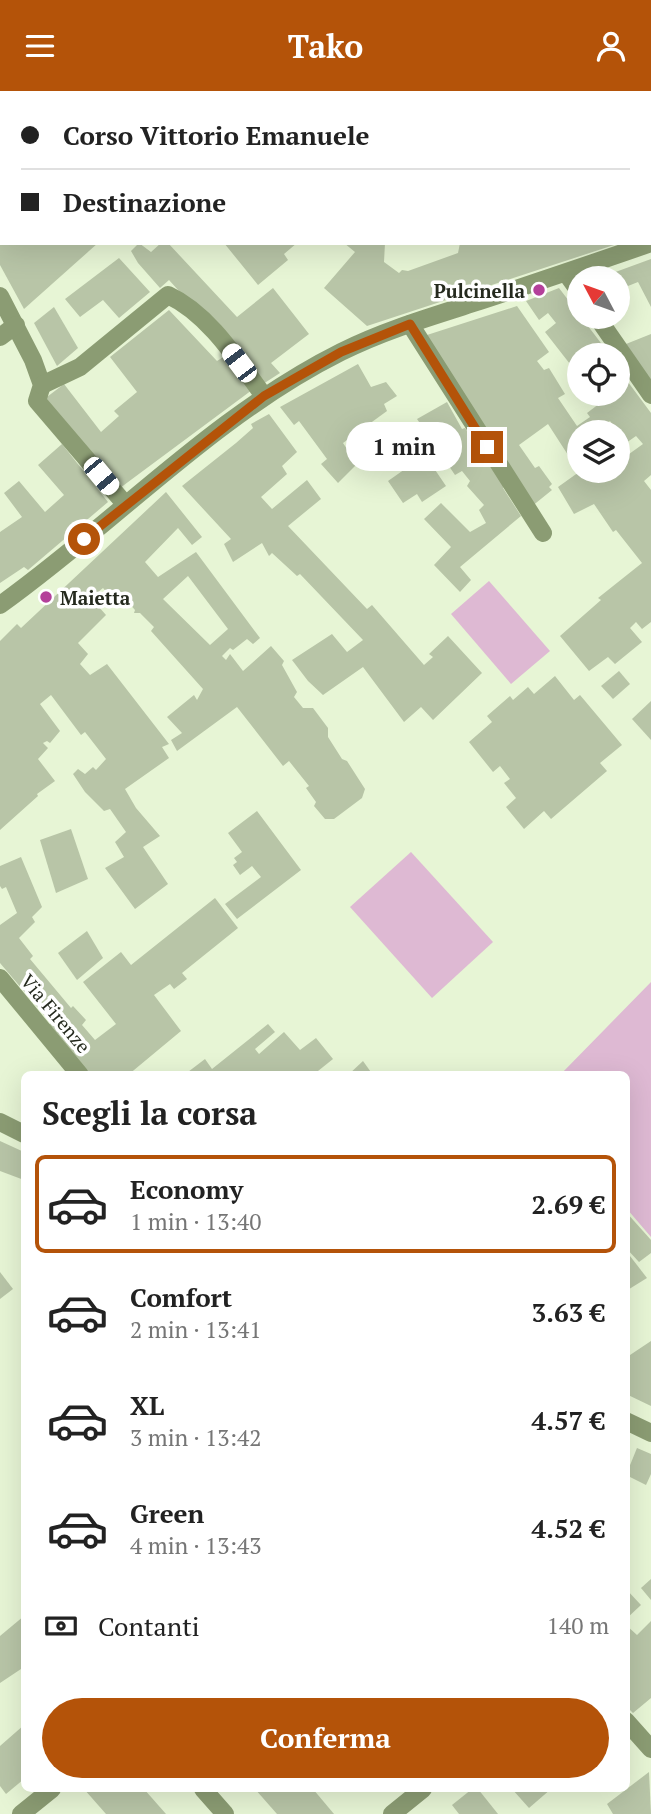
<!DOCTYPE html>
<html lang="it">
<meta charset="utf-8">
<style>
:root{--surface:#fff;--page:#f2f2f2;--text:#222;--muted:#767676;--line:#e0e0e0;--accent:#b45309}
body{margin:0;font-family:"PT Serif",serif;background:var(--page);color:var(--text);height:100vh;display:flex;flex-direction:column;font-size:26px;white-space:nowrap}
*{box-sizing:border-box;margin:0}
p{font-size:23px;color:var(--muted)}
.icon{flex:none;width:38px;height:38px;fill:none;stroke:currentColor;stroke-width:2;stroke-linecap:round;stroke-linejoin:round}
.map{position:relative;flex:1;overflow:hidden}
.side{position:absolute;left:21px;top:980px;width:609px;height:721px;display:flex;flex-direction:column;background:var(--surface);border-radius:10px;box-shadow:0 7px 28px #0002}
.side>*{flex:none}
.hud{position:absolute;left:0px;top:0px;width:651px;height:154px;box-shadow:0 7px 28px #0002;display:grid;align-content:center;height:154px;padding:0 21px;background:var(--surface)}
.needle{width:46px;rotate:311deg}
.buttons{position:absolute;left:567px;top:175px;display:grid;gap:14px}
.buttons a{display:grid;place-items:center;width:63px;height:63px;border-radius:50%;background:var(--surface);box-shadow:0 7px 28px #0002;font-size:35px}
.end{position:absolute;width:32px;height:32px;margin:-16px;border:9px solid #b45309;background:#fff;box-shadow:0 0 0 4px #fff}
.from{border-radius:50%}
.bubble{position:absolute;height:49px;border-radius:24px;background:var(--surface);box-shadow:0 7px 28px #0002;font-size:23px;font-weight:700;line-height:49px;text-align:center}
.car{position:absolute;width:21px;height:42px;margin:-21px -10px;border-radius:9px;box-shadow:0 0 5px 2px #0007;background:linear-gradient(#fff 24%,#345 0 40%,#fff 0 76%,#345 0 86%,#fff 0)}
.hud b{display:flex;align-items:center;gap:24px;height:66px;font-size:26px}
.hud b+b{border-top:2px solid var(--line)}
.hud i{width:18px;height:18px;background:var(--text)}
ul{padding:0;list-style:none}
li{display:flex;align-items:center;gap:21px;height:98px;margin:0 14px 10px;padding:0 7px;border:4px solid transparent;border-radius:10px}
li div{flex:1}
li b{display:block;font-size:26px}
li em{font-style:normal;font-weight:700}
li.selected{border-color:var(--accent)}
li>.icon{width:63px;height:63px;stroke-width:1.5}
h2{padding:0 21px;font-size:32px;line-height:84px}
.pay{display:flex;align-items:center;gap:18px;height:77px;padding:0 21px;font-size:26px}
.pay p{margin-inline-start:auto}
.button{display:flex;gap:14px;margin-top:auto;padding:14px 21px}
.button a{flex:1;height:80px;border-radius:42px;background:var(--accent);color:#fff;font-size:28px;font-weight:700;line-height:80px;text-align:center}
header{display:flex;justify-content:space-between;align-items:center;height:91px;padding:0 21px;background:var(--accent);color:#fff;font-size:32px;font-weight:700}
.map>svg:first-child{display:block}
</style>
<header><svg class="icon" aria-label="menu" viewBox="0 0 24 24"><path d="M4 6h16M4 12h16M4 18h16"/></svg>Tako<svg class="icon" aria-label="person" viewBox="0 0 24 24"><circle cx="12" cy="8" r="4"/><path d="M4 21q1-7 8-7t8 7"/></svg></header>
<div class="map">
<svg width="651" height="1723" viewBox="0 0 651 1723">
<rect width="100%" height="100%" fill="#e7f5d5"/>
<!-- green -->
<g fill="#deb9d3">
<polygon points="489,490 550,560 511,593 451,523"/>
<polygon points="411,761 493,851 432,907 350,816"/>
<polygon points="651,891 651,1146 627,1118 626,984 561,983"/>
</g>
<!-- building -->
<g fill="#b8c5a7" fill-rule="evenodd">
<polygon points="0,152 98,152 24,218 0,174"/>
<polygon points="139,152 151,161 161,152 168,152 237,226 273,197 309,243 271,272 280,282 263,293 169,189 160,197 138,172 131,160"/>
<polygon points="224,152 297,152 284,163 288,169 258,194"/>
<polygon points="344,152 385,152 384,171 399,182 402,179 408,180 458,162 460,152 617,153 367,235 324,197 355,161"/>
<polygon points="119,167 150,201 119,227 103,209 80,226 65,208"/>
<polygon points="651,168 651,216 638,191 618,199 618,187 611,187 610,183"/>
<polygon points="559,197 607,260 605,264 579,264 577,282 545,241 556,232 548,222 539,229 526,210"/>
<path d="M 517,215 L 549,261 L 537,270 L 544,279 L 549,277 L 565,303 L 558,307 L 577,335 L 590,326 L 587,322 L 612,303 L 618,303 L 618,299 L 628,291 L 651,322 L 651,384 L 644,390 L 651,399 L 651,531 L 642,538 L 636,531 L 630,537 L 642,551 L 615,573 L 608,566 L 589,580 L 560,545 L 601,509 L 598,507 L 642,472 L 616,439 L 613,441 L 594,413 L 574,423 L 558,396 L 579,381 L 548,333 L 519,354 L 535,377 L 539,375 L 552,393 L 549,396 L 552,399 L 531,416 L 465,313 L 427,244 ZM 610,330 L 626,352 L 636,345 L 643,353 L 618,371 L 618,380 L 579,380 L 579,341 L 593,341 Z"/>
<polygon points="54,216 78,257 57,275 34,232"/>
<polygon points="169,219 217,270 225,265 252,299 120,397 43,309 64,293 101,341 119,325 114,320 137,301 110,266"/>
<polygon points="651,243 651,292 626,253"/>
<polygon points="358,273 371,296 386,291 397,305 384,313 387,320 343,352 357,373 338,392 321,373 327,368 299,330 294,334 280,316"/>
<polygon points="447,311 462,338 465,337 505,395 503,397 521,425 460,476 471,489 460,501 434,474 451,456 424,428 441,412 470,441 486,432 479,419 484,414 467,395 470,390 462,380 455,384 417,328"/>
<polygon points="269,323 297,361 282,375 287,383 261,406 272,418 307,389 321,408 288,435 367,518 372,514 424,574 433,566 429,563 448,545 482,582 433,629 421,616 404,631 363,576 323,604 308,590 292,569 332,543 347,561 363,549 300,483 297,485 272,462 269,465 262,452 233,471 224,453 231,448 182,395 236,352 253,337 251,333"/>
<polygon points="62,353 108,411 28,479 24,476 0,492 0,441 22,426 4,402 19,390 45,421 64,404 38,374"/>
<polygon points="425,364 446,395 422,411 417,403 403,412 388,390"/>
<path d="M 166,401 L 202,446 L 192,454 L 178,437 L 145,471 L 158,486 L 196,461 L 260,547 L 253,553 L 247,548 L 233,559 L 230,557 L 222,565 L 226,569 L 230,563 L 243,580 L 271,555 L 284,570 L 282,574 L 297,601 L 294,606 L 303,617 L 313,617 L 328,637 L 328,646 L 342,668 L 347,670 L 365,698 L 362,707 L 334,728 L 325,728 L 314,715 L 316,711 L 306,697 L 309,695 L 289,670 L 283,675 L 237,616 L 177,660 L 171,649 L 182,642 L 167,626 L 194,604 L 197,609 L 203,598 L 151,540 L 154,536 L 140,522 L 134,522 L 135,519 L 121,503 L 114,510 L 103,497 L 91,507 L 106,524 L 78,552 L 88,563 L 80,573 L 90,584 L 107,573 L 169,653 L 162,656 L 169,667 L 125,698 L 136,717 L 160,745 L 143,756 L 168,793 L 135,818 L 105,777 L 124,766 L 115,751 L 126,741 L 110,718 L 104,720 L 85,701 L 73,683 L 78,678 L 85,683 L 93,676 L 96,679 L 106,668 L 85,641 L 81,644 L 51,604 L 40,613 L 60,640 L 50,652 L 47,650 L 43,652 L 48,657 L 38,668 L 55,690 L 37,703 L 38,705 L 0,739 L 0,550 L 17,533 L 21,537 ZM 188,485 L 228,538 L 210,554 L 163,508 Z"/>
<polygon points="619,580 630,593 613,608 601,595"/>
<polygon points="555,585 574,609 580,604 622,654 600,672 607,680 551,728 544,720 524,738 506,716 516,707 504,692 510,688 500,675 493,681 469,651 492,631 487,625 510,605 513,609 528,596 534,603"/>
<polygon points="651,610 651,649 632,628"/>
<polygon points="257,720 301,779 237,828 225,813 261,786 252,775 240,784 233,774 237,771 234,767 242,761 228,742"/>
<polygon points="71,738 88,788 56,802 40,749"/>
<polygon points="21,766 42,816 32,826 35,831 19,847 33,865 30,868 71,917 73,915 86,929 82,934 95,949 116,933 83,891 121,861 131,874 215,807 238,837 182,882 187,888 174,898 170,893 154,904 181,940 128,984 91,984 47,935 51,932 0,872 0,834 17,822 6,796 2,798 0,795 0,775"/>
<polygon points="87,840 103,867 77,889 58,862"/>
<polygon points="268,933 275,941 255,958 259,963 284,941 300,959 316,947 333,968 313,984 184,984 205,968 212,978"/>
<polygon points="363,970 373,984 348,984"/>
<polygon points="0,1050 24,1061 24,1089 0,1080"/>
<polygon points="626,1121 651,1149 651,1162 639,1171 626,1157"/>
<polygon points="630,1165 647,1187 626,1200 626,1169"/>
<polygon points="0,1181 13,1198 0,1208"/>
<polygon points="651,1250 651,1315 626,1303 626,1262 630,1264"/>
<polygon points="637,1357 651,1363 651,1383 646,1394 626,1384"/>
<polygon points="651,1488 651,1509 641,1497"/>
<polygon points="626,1498 641,1514 626,1528"/>
<polygon points="24,1525 24,1576 0,1592 0,1545"/>
<polygon points="651,1530 651,1607 633,1622 626,1615 626,1534 637,1544"/>
<polygon points="24,1634 24,1688 6,1703 0,1695 0,1655"/>
<polygon points="649,1681 651,1723 613,1723 607,1713"/>
<polygon points="84,1698 144,1698 166,1723 106,1723"/>
<polygon points="255,1698 313,1698 334,1723 277,1723"/>
<polygon points="472,1698 478,1698 498,1723 459,1723 452,1714"/>
<polygon points="512,1698 551,1698 529,1717"/>
</g>
<g fill="none" stroke-linecap="round" stroke-linejoin="round">
<!-- minor -->
<g stroke="#8b9c73" stroke-width="18">
<polyline points="566,182 579,200"/>
<polyline points="0,205 33,269 42,294 37,310 125,413"/>
<polyline points="597,226 651,304"/>
<polyline points="410,233 543,442"/>
<polyline points="0,246 16,234"/>
<path d="M 42,294 L 80,276 L 168,204 C 209,223 238,270 264,305"/>
<path d="M 0,514 C 115,432 213,325 341,261 C 385,239 433,225 480,210 C 537,191 594,172 651,152"/>
<polyline points="0,887 80,984"/>
<polyline points="0,1031 24,1043"/>
<polyline points="626,1330 651,1342"/>
<polyline points="626,1630 651,1658"/>
<polyline points="203,1698 225,1723"/>
<polyline points="21,1723 52,1698"/>
<polyline points="392,1723 423,1698"/>
</g>
</g>
<g fill="none" stroke-linecap="round" stroke-linejoin="round">
<!-- route -->
<polyline stroke="#b45309" stroke-width="9" points="84,448 264,305 341,261 410,233 487,356"/>
</g>
<!-- markers -->
<g fill="#b4409a" stroke="#fff" stroke-width="2.5">
<circle cx="539" cy="199" r="7"/>
<circle cx="46" cy="506" r="7"/>
</g>
<g text-anchor="middle" dominant-baseline="central" stroke-width="7" stroke-linejoin="round" paint-order="stroke">
<!-- poi labels -->
<g font-size="19" font-weight="bold" fill="#252a1e" stroke="#fff" text-anchor="end">
<text x="525" y="199">Pulcinella</text>
<text x="60" y="506" text-anchor="start">Maietta</text>
</g>
<!-- street labels -->
<g font-size="19" fill="#252a1e" stroke="#fff">
<text transform="translate(56 922) rotate(50)">Via Firenze</text>
</g>
</g>
</svg>
<div class="buttons">
<a><svg class="needle" viewBox="-14 -14 28 28"><path d="M0-13l5 13h-10z" fill="#e53935"/><path d="M0 13l5-13h-10z" fill="#767676"/></svg></a>
<a><svg class="icon" aria-label="locate" viewBox="0 0 24 24"><circle cx="12" cy="12" r="6"/><path d="M12 2v4M12 18v4M2 12h4M18 12h4"/></svg></a>
<a><svg class="icon" aria-label="layers" viewBox="0 0 24 24"><path d="M12 4l9 5-9 5-9-5zM3 14l9 5 9-5"/></svg></a>
</div>
<i class="end from" style="left:84px;top:448px"></i>
<i class="end" style="left:487px;top:356px"></i>
<div class="bubble" style="left:346px;top:331px;width:116px">1 min</div>
<i class="car" style="left:239px;top:272px;rotate:323deg"></i>
<i class="car" style="left:101px;top:385px;rotate:140deg"></i>
<div class="hud">
<b><i class="from"></i>Corso Vittorio Emanuele</b>
<b><i></i>Destinazione</b>
</div>
<section class="side">
<h2>Scegli la corsa</h2>
<ul>
<li class="selected"><svg class="icon" aria-label="car" viewBox="0 0 24 24"><path d="M5 17H2v-5l4-1 3-4h7l3 4 3 1v5h-3M9 17h6M6 11h13"/><circle cx="7" cy="17" r="2"/><circle cx="17" cy="17" r="2"/></svg><div><b>Economy</b><p>1 min · 13:40</p></div><em>2.69 €</em></li>
<li><svg class="icon" aria-label="car" viewBox="0 0 24 24"><path d="M5 17H2v-5l4-1 3-4h7l3 4 3 1v5h-3M9 17h6M6 11h13"/><circle cx="7" cy="17" r="2"/><circle cx="17" cy="17" r="2"/></svg><div><b>Comfort</b><p>2 min · 13:41</p></div><em>3.63 €</em></li>
<li><svg class="icon" aria-label="car" viewBox="0 0 24 24"><path d="M5 17H2v-5l4-1 3-4h7l3 4 3 1v5h-3M9 17h6M6 11h13"/><circle cx="7" cy="17" r="2"/><circle cx="17" cy="17" r="2"/></svg><div><b>XL</b><p>3 min · 13:42</p></div><em>4.57 €</em></li>
<li><svg class="icon" aria-label="car" viewBox="0 0 24 24"><path d="M5 17H2v-5l4-1 3-4h7l3 4 3 1v5h-3M9 17h6M6 11h13"/><circle cx="7" cy="17" r="2"/><circle cx="17" cy="17" r="2"/></svg><div><b>Green</b><p>4 min · 13:43</p></div><em>4.52 €</em></li>
</ul>
<div class="pay"><svg class="icon" aria-label="cash" viewBox="0 0 24 24"><path d="M3 7h18v10H3z"/><circle cx="12" cy="12" r="2"/></svg>Contanti<p>140 m</p></div>
<div class="button"><a>Conferma</a></div>
</section>
</div>
